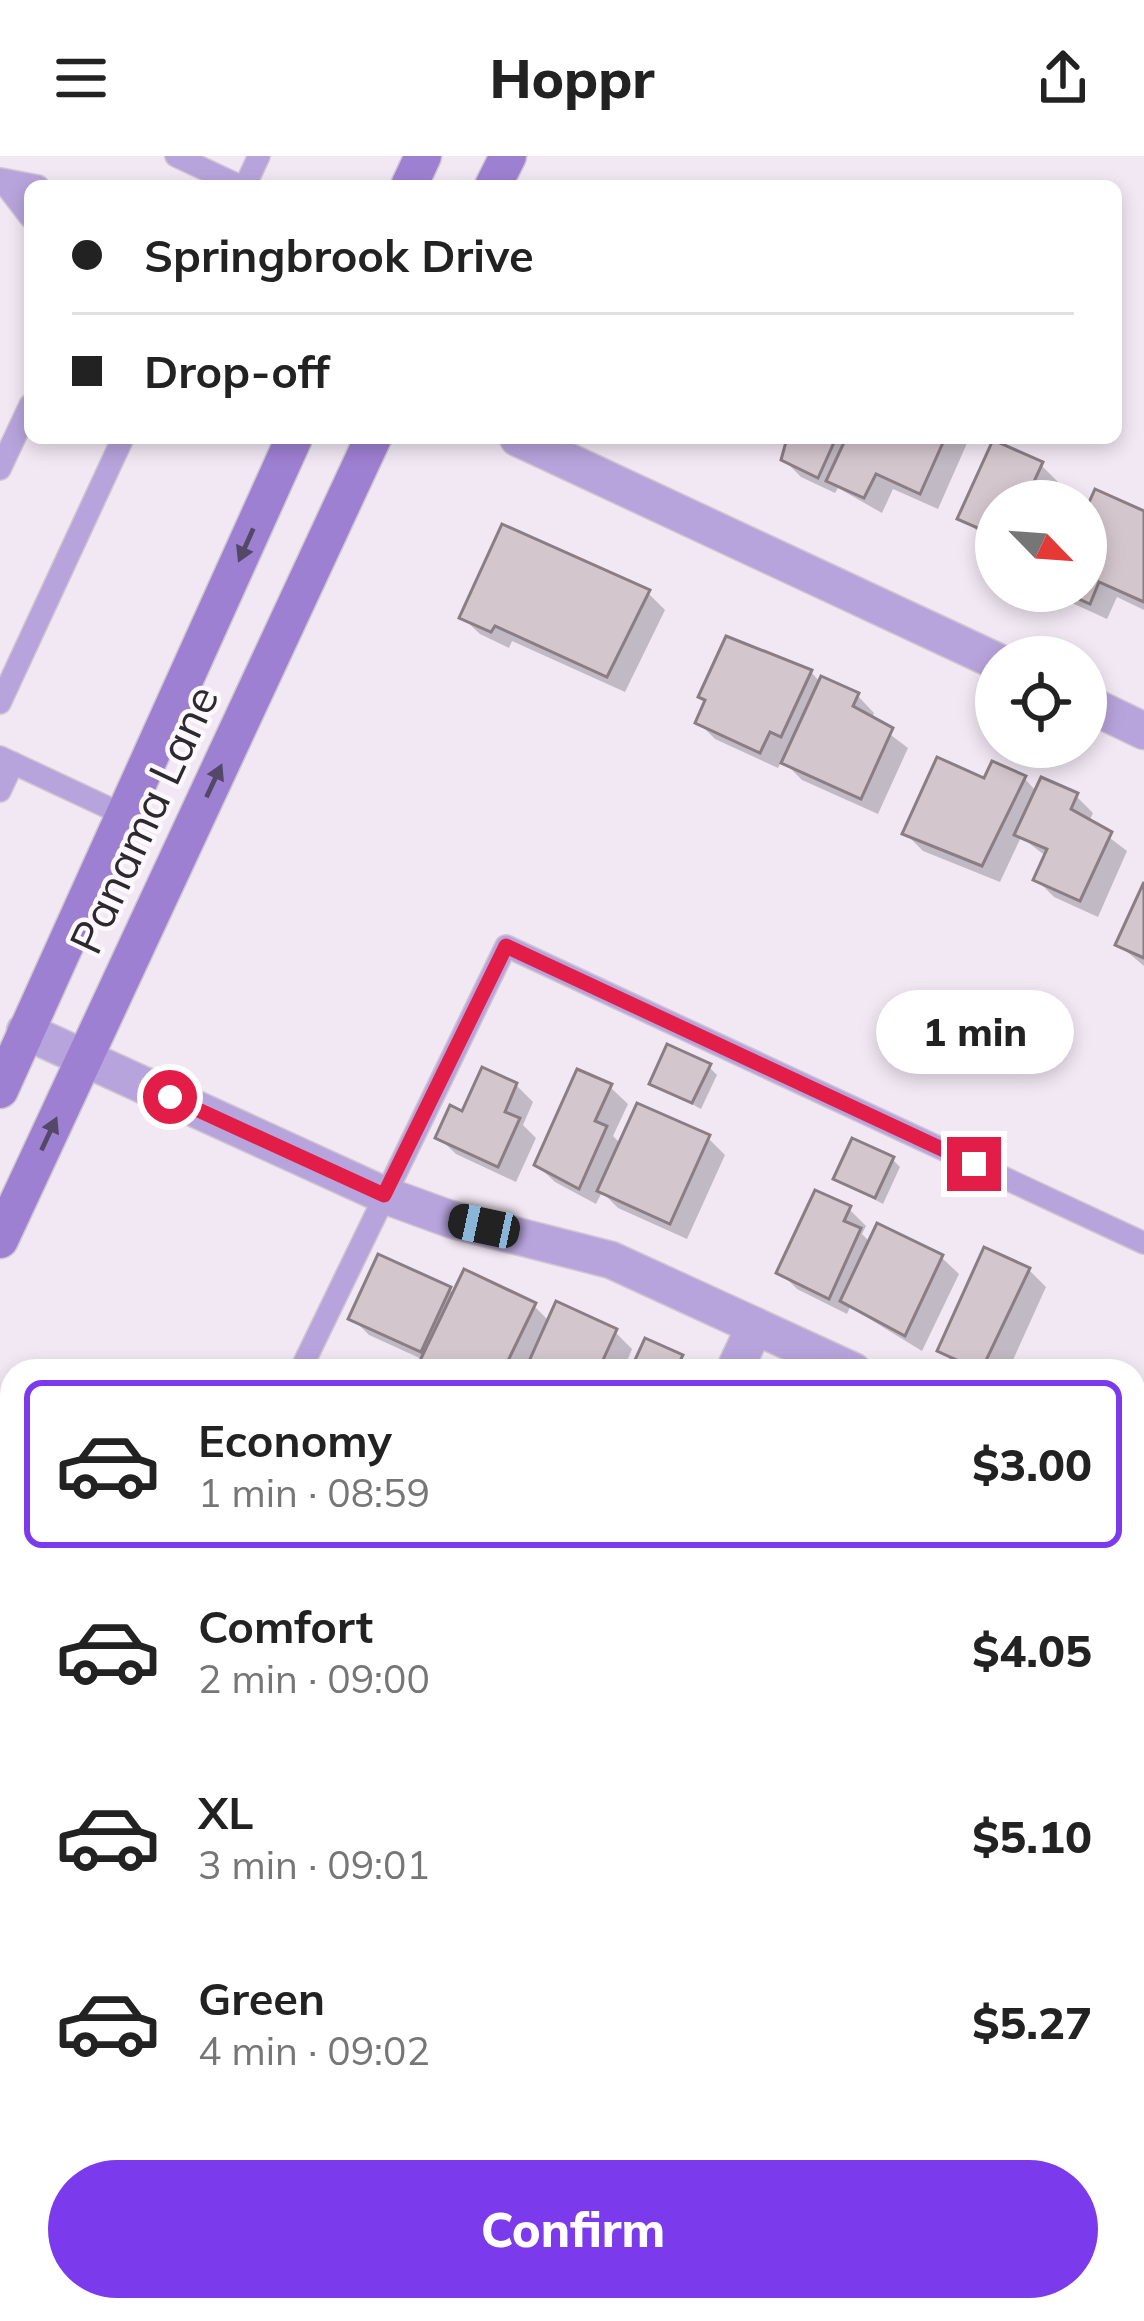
<!DOCTYPE html>
<meta charset="utf-8">
<style>
:root{--surface:#fff;--page:#f6f6f6;--text:#222;--muted:#767676;--line:#e0e0e0;--accent:#7c3aed}
body{margin:0;font-family:Mulish,sans-serif;background:var(--page);color:var(--text);height:100vh;display:flex;flex-direction:column;font-size:45px;white-space:nowrap}
*{box-sizing:border-box;margin:0}
p{font-size:39px;color:var(--muted)}
.icon{flex:none;width:66px;height:66px;fill:none;stroke:currentColor;stroke-width:2;stroke-linecap:round;stroke-linejoin:round}
.map{position:relative;flex:1;overflow:hidden}
.sheet{position:absolute;left:0px;top:1203px;width:1146px;height:963px;display:flex;flex-direction:column;background:var(--surface);border-radius:36px 36px 0 0;box-shadow:0 6px 18px #0003}
.sheet>*{flex:none}
.guide{position:absolute;left:24px;top:24px;width:1098px;height:264px;border-radius:18px;box-shadow:0 6px 18px #0003;display:grid;align-content:center;height:264px;padding:0 48px;background:var(--surface)}
.needle{width:78px;rotate:115deg}
.buttons{position:absolute;left:975px;top:324px;display:grid;gap:24px}
.buttons a{display:grid;place-items:center;width:132px;height:132px;border-radius:50%;background:var(--surface);box-shadow:0 6px 18px #0003;font-size:60px}
.end{position:absolute;width:54px;height:54px;margin:-27px;border:15px solid #e11d48;background:#fff;box-shadow:0 0 0 6px #fff}
.from{border-radius:50%}
.bubble{position:absolute;height:84px;border-radius:42px;background:var(--surface);box-shadow:0 6px 18px #0003;font-size:39px;font-weight:800;line-height:84px;text-align:center}
.car{position:absolute;width:36px;height:72px;margin:-36px -18px;border-radius:15px;box-shadow:0 0 9px 3px #0007;background:linear-gradient(#222 24%,#8ab4d8 0 40%,#222 0 76%,#8ab4d8 0 86%,#222 0)}
.guide b{display:flex;align-items:center;gap:42px;height:114px;font-size:45px}
.guide b+b{border-top:3px solid var(--line)}
.guide i{width:30px;height:30px;background:var(--text)}
ul{padding:21px 0 0;list-style:none}
li{display:flex;align-items:center;gap:36px;height:168px;margin:0 24px 18px;padding:0 24px;border:6px solid transparent;border-radius:18px}
li div{flex:1}
li b{display:block;font-size:45px}
li em{font-style:normal;font-weight:800}
li.current{border-color:var(--accent)}
li>.icon{width:108px;height:108px;stroke-width:1.5}
.button{display:flex;gap:24px;margin-top:auto;padding:24px 48px}
.button a{flex:1;height:138px;border-radius:72px;background:var(--accent);color:#fff;font-size:48px;font-weight:800;line-height:138px;text-align:center}
header{display:flex;justify-content:space-between;align-items:center;height:156px;padding:0 48px;background:var(--surface);font-size:54px;font-weight:800}
.map>svg:first-child{display:block}
</style>
<header><svg class="icon" aria-label="menu" viewBox="0 0 24 24"><path d="M4 6h16M4 12h16M4 18h16"/></svg>Hoppr<svg class="icon" aria-label="share" viewBox="0 0 24 24"><path d="M12 15V3M7 8l5-5 5 5M5 13v7h14v-7"/></svg></header>
<div class="map">
<svg width="1144" height="2165" viewBox="0 0 1144 2165">
<rect width="100%" height="100%" fill="#f2e8f4"/>
<!-- shadow -->
<g fill="#0003">
<polygon points="776,282 965,282 968,285 938,353 893,333 882,357 838,332 835,337 801,321 784,304 790,289"/>
<polygon points="1041,309 1058,326 1049,345 996,345 996,389 961,362"/>
<polygon points="1144,359 1144,454 1117,441 1107,463 1072,447 1060,435 1086,435 1086,361"/>
<polygon points="648,437 665,454 625,536 512,485 509,492 480,478 462,461"/>
<polygon points="811,516 821,527 857,539 874,557 871,564 908,592 878,658 802,624 782,604 778,612 715,583 698,566"/>
<polygon points="1024,622 1037,636 1076,640 1093,657 1089,666 1127,695 1098,761 1054,741 1037,724 1047,701 1021,681 1000,726 923,695 906,678 985,626"/>
<polygon points="1144,733 1144,810 1119,789"/>
<polygon points="709,911 717,919 701,953 653,927"/>
<polygon points="516,929 533,946 523,969 536,982 516,1026 456,998 438,981 464,959"/>
<polygon points="610,931 628,948 613,980 622,989 708,982 725,999 687,1083 618,1052 602,1036 596,1048 555,1026 537,1009"/>
<polygon points="892,1003 900,1011 883,1048 836,1023"/>
<polygon points="849,1053 866,1070 862,1078 871,1087 941,1101 959,1118 922,1195 850,1151 847,1158 797,1133 780,1116"/>
<polygon points="1029,1114 1046,1131 1008,1215 958,1211 940,1194"/>
<polygon points="449,1133 455,1139 534,1150 550,1166 615,1176 632,1193 623,1215 418,1215 424,1204 369,1179 352,1162"/>
<polygon points="681,1201 694,1215 633,1215"/>
<polygon points="1134,1753 1144,1771 1144,1813 1134,1817"/>
<polygon points="1140,1841 1144,1845 1144,1948 1134,1938 1134,1845"/>
<polygon points="0,1899 12,1905 12,1967 4,1985"/>
<polygon points="0,2078 12,2084 12,2154 111,2154 108,2160 120,2165 0,2165"/>
</g>
<g fill="none" stroke-linecap="round" stroke-linejoin="round">
<!-- stream -->
<g stroke="#97a0f4" stroke-width="10">
<polyline points="0,2022 12,2029"/>
<polyline points="296,2154 322,2165"/>
</g>
</g>
<!-- building -->
<g fill="#d4c6cd" stroke="#8a7d84" stroke-width="3">
<polygon points="787,282 836,282 818,322 781,304"/>
<polygon points="846,282 945,282 920,338 876,318 864,342 826,325"/>
<polygon points="993,284 1043,306 1026,343 1030,345 996,345 996,380 957,363"/>
<polygon points="1095,333 1144,355 1144,446 1099,426 1090,448 1061,435 1086,435 1086,353"/>
<polygon points="502,368 650,434 607,521 495,470 491,476 459,462"/>
<polygon points="726,480 812,514 781,581 770,576 760,597 695,567 705,544 698,541"/>
<polygon points="821,520 859,537 853,550 893,572 861,643 781,607"/>
<polygon points="937,601 984,622 992,605 1026,620 982,710 902,678"/>
<polygon points="1041,621 1078,637 1071,653 1112,676 1080,745 1033,724 1047,693 1014,679"/>
<polygon points="1144,726 1144,802 1115,789"/>
<polygon points="667,888 711,908 692,947 649,928"/>
<polygon points="482,911 517,927 505,956 520,962 498,1011 435,982 450,949 462,955"/>
<polygon points="577,913 612,928 595,965 607,970 579,1033 534,1009"/>
<polygon points="637,947 710,979 670,1068 597,1035"/>
<polygon points="852,982 894,1001 875,1042 833,1023"/>
<polygon points="815,1034 851,1050 844,1065 861,1072 829,1143 776,1117"/>
<polygon points="877,1067 943,1099 905,1180 840,1145"/>
<polygon points="984,1091 1030,1112 981,1215 937,1195"/>
<polygon points="378,1098 451,1131 421,1196 348,1163"/>
<polygon points="464,1113 536,1147 503,1215 415,1215"/>
<polygon points="556,1145 617,1173 598,1215 526,1212"/>
<polygon points="645,1182 683,1199 675,1215 630,1215"/>
<polygon points="1134,1616 1144,1622 1144,1712 1134,1707"/>
<polygon points="1141,1837 1144,1930 1134,1937 1134,1842"/>
<polygon points="0,2075 12,2080 12,2144 3,2165"/>
<polygon points="23,2154 87,2154 82,2165 19,2165"/>
<polygon points="371,2154 440,2154 446,2165 377,2165"/>
</g>
<g fill="none" stroke-linecap="round" stroke-linejoin="round">
<defs>
<g id="lane">
<polyline points="176,0 240,30"/>
<polyline points="245,30 259,0"/>
<polyline points="30,61 1,23 38,30"/>
<polyline points="0,313 30,249"/>
<polyline points="0,547 123,282"/>
<polyline points="0,601 124,659"/>
<polyline points="0,635 13,607"/>
<polyline points="300,1215 506,790 1144,1087"/>
</g>
<g id="street">
<polyline points="518,282 996,505"/>
<polyline points="1086,547 1144,575"/>
<polyline points="25,875 384,1039 450,1063 611,1104 853,1215"/>
<polyline points="734,1215 755,1170"/>
<polyline points="1134,1347 1144,1351"/>
<polyline points="0,1837 12,1842"/>
</g>
<g id="secondary">
<polyline points="409,30 423,0"/>
<polyline points="493,30 508,0"/>
<polyline points="0,934 294,282"/>
<polyline points="0,1084 373,282"/>
</g>
</defs>
<!-- lane casing -->
<use href="#lane" stroke="#cfc6d0" stroke-width="24"/>
<!-- street casing -->
<use href="#street" stroke="#cfc6d0" stroke-width="39"/>
<!-- secondary casing -->
<use href="#secondary" stroke="#cfc6d0" stroke-width="39"/>
<!-- lane -->
<use href="#lane" stroke="#b7a4dc" stroke-width="21"/>
<!-- street -->
<use href="#street" stroke="#b7a4dc" stroke-width="36"/>
<!-- secondary -->
<use href="#secondary" stroke="#9e80d2" stroke-width="36"/>
</g>
<!-- one-way arrows -->
<defs><path id="oneway-solid" d="M-6-.8H1V-3.2L6.5 0L1 3.2V.8H-6Z" transform="scale(3)"/></defs>
<g fill="#554767">
<use href="#oneway-solid" transform="translate(246 389) rotate(114)"/>
<use href="#oneway-solid" transform="translate(214 625) rotate(-65)"/>
<use href="#oneway-solid" transform="translate(49 978) rotate(-65)"/>
</g>
<g fill="none" stroke-linecap="round" stroke-linejoin="round">
<!-- route -->
<polyline stroke="#e11d48" stroke-width="15" points="170,941 384,1039 506,790 974,1008"/>
</g>
<g text-anchor="middle" dominant-baseline="central" stroke-width="9" stroke-linejoin="round" paint-order="stroke">
<!-- street labels -->
<g font-size="45" fill="#2d292e" stroke="#fdf7fe">
<text transform="translate(143 663) rotate(-65)">Panama Lane</text>
</g>
</g>
</svg>
<div class="buttons">
<a><svg class="needle" viewBox="-14 -14 28 28"><path d="M0-13l5 13h-10z" fill="#e53935"/><path d="M0 13l5-13h-10z" fill="#767676"/></svg></a>
<a><svg class="icon" aria-label="locate" viewBox="0 0 24 24"><circle cx="12" cy="12" r="6"/><path d="M12 2v4M12 18v4M2 12h4M18 12h4"/></svg></a>
</div>
<i class="end from" style="left:170px;top:941px"></i>
<i class="end" style="left:974px;top:1008px"></i>
<div class="bubble" style="left:876px;top:834px;width:198px">1 min</div>
<i class="car" style="left:484px;top:1070px;rotate:282deg"></i>
<div class="guide">
<b><i class="from"></i>Springbrook Drive</b>
<b><i></i>Drop-off</b>
</div>
<section class="sheet">
<ul>
<li class="current"><svg class="icon" aria-label="car" viewBox="0 0 24 24"><path d="M5 17H2v-5l4-1 3-4h7l3 4 3 1v5h-3M9 17h6M6 11h13"/><circle cx="7" cy="17" r="2"/><circle cx="17" cy="17" r="2"/></svg><div><b>Economy</b><p>1 min · 08:59</p></div><em>$3.00</em></li>
<li><svg class="icon" aria-label="car" viewBox="0 0 24 24"><path d="M5 17H2v-5l4-1 3-4h7l3 4 3 1v5h-3M9 17h6M6 11h13"/><circle cx="7" cy="17" r="2"/><circle cx="17" cy="17" r="2"/></svg><div><b>Comfort</b><p>2 min · 09:00</p></div><em>$4.05</em></li>
<li><svg class="icon" aria-label="car" viewBox="0 0 24 24"><path d="M5 17H2v-5l4-1 3-4h7l3 4 3 1v5h-3M9 17h6M6 11h13"/><circle cx="7" cy="17" r="2"/><circle cx="17" cy="17" r="2"/></svg><div><b>XL</b><p>3 min · 09:01</p></div><em>$5.10</em></li>
<li><svg class="icon" aria-label="car" viewBox="0 0 24 24"><path d="M5 17H2v-5l4-1 3-4h7l3 4 3 1v5h-3M9 17h6M6 11h13"/><circle cx="7" cy="17" r="2"/><circle cx="17" cy="17" r="2"/></svg><div><b>Green</b><p>4 min · 09:02</p></div><em>$5.27</em></li>
</ul>
<div class="button"><a>Confirm</a></div>
</section>
</div>
